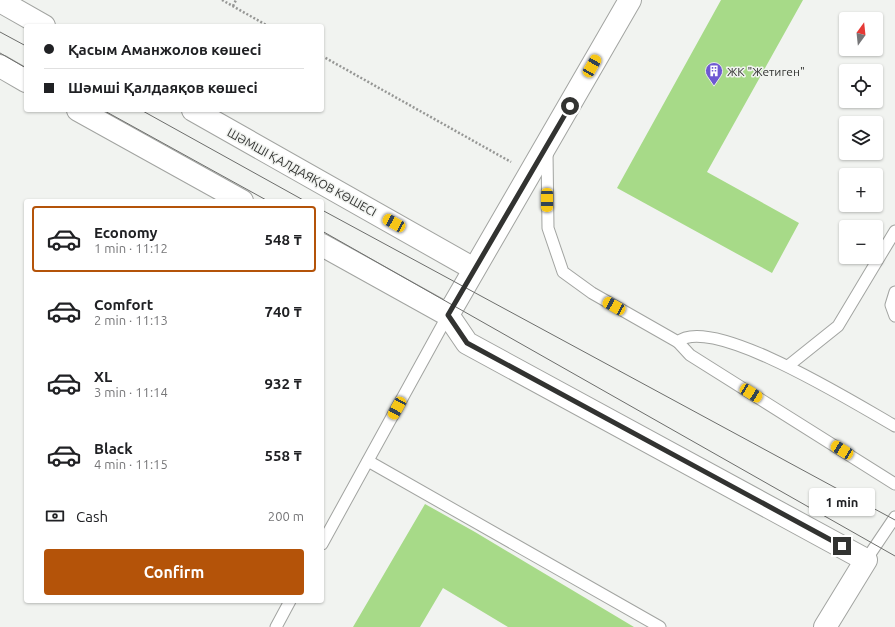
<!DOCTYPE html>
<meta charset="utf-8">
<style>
:root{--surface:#fff;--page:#f6f6f6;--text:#202124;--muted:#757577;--line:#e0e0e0;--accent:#b45309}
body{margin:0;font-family:Ubuntu,sans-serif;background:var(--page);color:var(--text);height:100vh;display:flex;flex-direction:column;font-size:15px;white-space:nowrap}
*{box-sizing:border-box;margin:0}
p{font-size:13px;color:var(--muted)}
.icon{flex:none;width:22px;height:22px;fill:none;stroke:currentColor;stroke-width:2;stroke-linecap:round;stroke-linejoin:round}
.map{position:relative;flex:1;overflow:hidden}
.sheet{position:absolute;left:24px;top:199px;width:300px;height:404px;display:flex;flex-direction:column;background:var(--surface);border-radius:4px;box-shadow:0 1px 3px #0004}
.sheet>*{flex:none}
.top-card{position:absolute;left:24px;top:24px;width:300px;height:88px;border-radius:4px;box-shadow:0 1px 3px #0004;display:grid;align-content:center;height:88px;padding:0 20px;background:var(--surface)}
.needle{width:26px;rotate:15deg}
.tools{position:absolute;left:839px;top:12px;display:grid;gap:8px}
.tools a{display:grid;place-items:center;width:44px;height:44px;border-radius:4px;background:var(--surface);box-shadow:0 1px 3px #0004;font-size:20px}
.end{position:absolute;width:18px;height:18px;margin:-9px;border:5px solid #323331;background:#fff;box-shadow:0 0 0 2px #fff}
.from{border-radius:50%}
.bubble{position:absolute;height:28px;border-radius:4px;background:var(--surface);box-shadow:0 1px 3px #0004;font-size:13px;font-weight:700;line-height:28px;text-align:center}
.car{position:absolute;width:12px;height:24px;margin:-12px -6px;border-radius:5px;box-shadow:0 0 3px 1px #0007;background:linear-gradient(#f5c518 24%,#345 0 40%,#f5c518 0 76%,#345 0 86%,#f5c518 0)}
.top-card b{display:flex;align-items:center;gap:14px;height:38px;font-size:15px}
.top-card b+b{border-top:1px solid var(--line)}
.top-card i{width:10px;height:10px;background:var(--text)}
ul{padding:7px 0 0;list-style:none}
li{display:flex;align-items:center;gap:12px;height:66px;margin:0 8px 6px;padding:0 12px;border:2px solid transparent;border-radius:4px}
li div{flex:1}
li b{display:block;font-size:15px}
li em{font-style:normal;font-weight:700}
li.active{border-color:var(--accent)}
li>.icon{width:36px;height:36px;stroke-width:1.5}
.pay{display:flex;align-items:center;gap:10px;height:44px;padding:0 20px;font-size:15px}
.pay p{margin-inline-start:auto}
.primary-button{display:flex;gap:8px;margin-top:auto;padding:8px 20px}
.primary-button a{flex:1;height:46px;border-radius:4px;background:var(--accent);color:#fff;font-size:16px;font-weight:700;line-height:46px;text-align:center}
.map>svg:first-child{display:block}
</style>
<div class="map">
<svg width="895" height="627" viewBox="0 0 895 627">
<rect width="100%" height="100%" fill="#f1f3f0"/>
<!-- building -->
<g fill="#a7da88">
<polygon points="721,0 803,0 707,172 799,223 772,273 617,188"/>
<polygon points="425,504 475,532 634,627 508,627 443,588 420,627 353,627"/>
</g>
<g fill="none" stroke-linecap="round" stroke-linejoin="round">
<defs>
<g id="service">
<polyline points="547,152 548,228 563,272 592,293 678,342"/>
<polyline points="895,292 891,305 895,316"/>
<polyline points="788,366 838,326 895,231"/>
<path d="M 895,426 C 861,407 710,312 678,342 L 690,355 L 895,484"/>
<polyline points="368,461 660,627"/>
<polyline points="322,544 448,315"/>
<polyline points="866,560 895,517"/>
<polyline points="276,627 290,601"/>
</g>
<g id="minor">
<polyline points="0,1 44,26"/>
<polyline points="0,66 26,81"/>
<polyline points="78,110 242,201"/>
<polyline points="193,110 474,269"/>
<polyline points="322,245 448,315 467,343 866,560 825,627"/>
<polyline points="448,315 630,0"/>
</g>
</defs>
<!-- service casing -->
<use href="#service" stroke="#a2a4a1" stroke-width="13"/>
<!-- minor casing -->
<use href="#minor" stroke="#a2a4a1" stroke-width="24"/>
<!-- path -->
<g stroke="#969795" stroke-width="2.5" stroke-dasharray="2 2" stroke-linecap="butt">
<polyline points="222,0 268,26"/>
<polyline points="233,6 236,0"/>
<polyline points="322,56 511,162"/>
</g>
<!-- service -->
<use href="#service" stroke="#fff" stroke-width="11"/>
<!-- minor -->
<use href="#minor" stroke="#fff" stroke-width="22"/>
<!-- tram -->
<g stroke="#6d6e6c" stroke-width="1">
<polyline points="0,32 26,46"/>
<polyline points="0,53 26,68"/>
<polyline points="103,110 268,201"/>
<polyline points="141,110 305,201"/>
<polyline points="322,210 895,520"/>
<polyline points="322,231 895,556"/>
</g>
</g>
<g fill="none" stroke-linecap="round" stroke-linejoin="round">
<!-- route -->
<polyline stroke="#323331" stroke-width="5" points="570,106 448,315 467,343 842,546"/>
</g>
<!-- icons -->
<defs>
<symbol id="building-pin" viewBox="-11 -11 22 30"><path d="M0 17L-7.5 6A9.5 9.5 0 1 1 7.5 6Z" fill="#6e58d2" stroke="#f1f3f0"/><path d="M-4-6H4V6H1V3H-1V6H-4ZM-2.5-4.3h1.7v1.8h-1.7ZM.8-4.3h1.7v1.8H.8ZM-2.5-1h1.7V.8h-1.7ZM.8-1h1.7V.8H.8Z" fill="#fff"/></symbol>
</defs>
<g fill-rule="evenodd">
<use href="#building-pin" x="704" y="61" width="20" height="27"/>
</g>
<g text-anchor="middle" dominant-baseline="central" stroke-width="3" stroke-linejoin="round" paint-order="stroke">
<!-- poi labels -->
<g font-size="12" fill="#323331" stroke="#f1f3f0" text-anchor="start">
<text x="727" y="71">ЖК "Жетиген"</text>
</g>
<!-- street labels -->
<g font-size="12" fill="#323331" stroke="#f1f3f0">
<text transform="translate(302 172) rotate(29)">ШӘМШІ ҚАЛДАЯҚОВ КӨШЕСІ</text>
</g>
</g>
</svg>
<div class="tools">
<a><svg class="needle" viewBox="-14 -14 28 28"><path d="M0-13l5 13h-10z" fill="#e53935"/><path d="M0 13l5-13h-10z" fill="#757577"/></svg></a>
<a><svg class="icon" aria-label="locate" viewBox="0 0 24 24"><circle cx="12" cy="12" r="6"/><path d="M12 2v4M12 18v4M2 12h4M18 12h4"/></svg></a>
<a><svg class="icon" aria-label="layers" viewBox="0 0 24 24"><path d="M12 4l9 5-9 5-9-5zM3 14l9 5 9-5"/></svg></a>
<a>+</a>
<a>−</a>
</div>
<i class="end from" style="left:570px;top:106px"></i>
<i class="end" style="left:842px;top:546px"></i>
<div class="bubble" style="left:809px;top:488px;width:66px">1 min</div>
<i class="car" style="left:592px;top:66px;rotate:30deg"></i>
<i class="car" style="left:547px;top:200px;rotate:180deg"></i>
<i class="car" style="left:394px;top:223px;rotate:299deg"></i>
<i class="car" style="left:614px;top:306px;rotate:299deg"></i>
<i class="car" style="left:751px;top:393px;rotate:122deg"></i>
<i class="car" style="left:397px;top:408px;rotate:209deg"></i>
<i class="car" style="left:842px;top:450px;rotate:302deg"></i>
<div class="top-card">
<b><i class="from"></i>Қасым Аманжолов көшесі</b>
<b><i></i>Шәмші Қалдаяқов көшесі</b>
</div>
<section class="sheet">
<ul>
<li class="active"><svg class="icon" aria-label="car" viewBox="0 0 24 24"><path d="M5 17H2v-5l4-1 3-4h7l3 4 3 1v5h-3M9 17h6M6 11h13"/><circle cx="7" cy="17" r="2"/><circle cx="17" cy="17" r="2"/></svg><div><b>Economy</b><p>1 min · 11:12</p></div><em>548 ₸</em></li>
<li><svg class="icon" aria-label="car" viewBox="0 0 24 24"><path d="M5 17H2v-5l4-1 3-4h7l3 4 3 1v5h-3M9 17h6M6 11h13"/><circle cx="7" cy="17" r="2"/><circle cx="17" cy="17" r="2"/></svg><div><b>Comfort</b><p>2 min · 11:13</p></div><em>740 ₸</em></li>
<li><svg class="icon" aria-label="car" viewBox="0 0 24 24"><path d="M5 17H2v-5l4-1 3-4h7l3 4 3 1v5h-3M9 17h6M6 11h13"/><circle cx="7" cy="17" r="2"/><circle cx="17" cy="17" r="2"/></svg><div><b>XL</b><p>3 min · 11:14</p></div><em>932 ₸</em></li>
<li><svg class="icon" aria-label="car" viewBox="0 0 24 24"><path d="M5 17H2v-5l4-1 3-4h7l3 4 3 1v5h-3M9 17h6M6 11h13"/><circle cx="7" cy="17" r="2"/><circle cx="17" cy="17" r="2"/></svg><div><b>Black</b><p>4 min · 11:15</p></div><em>558 ₸</em></li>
</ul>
<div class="pay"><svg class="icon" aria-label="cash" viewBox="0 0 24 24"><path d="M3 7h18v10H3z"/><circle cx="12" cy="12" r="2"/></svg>Cash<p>200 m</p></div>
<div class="primary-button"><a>Confirm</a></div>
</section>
</div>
